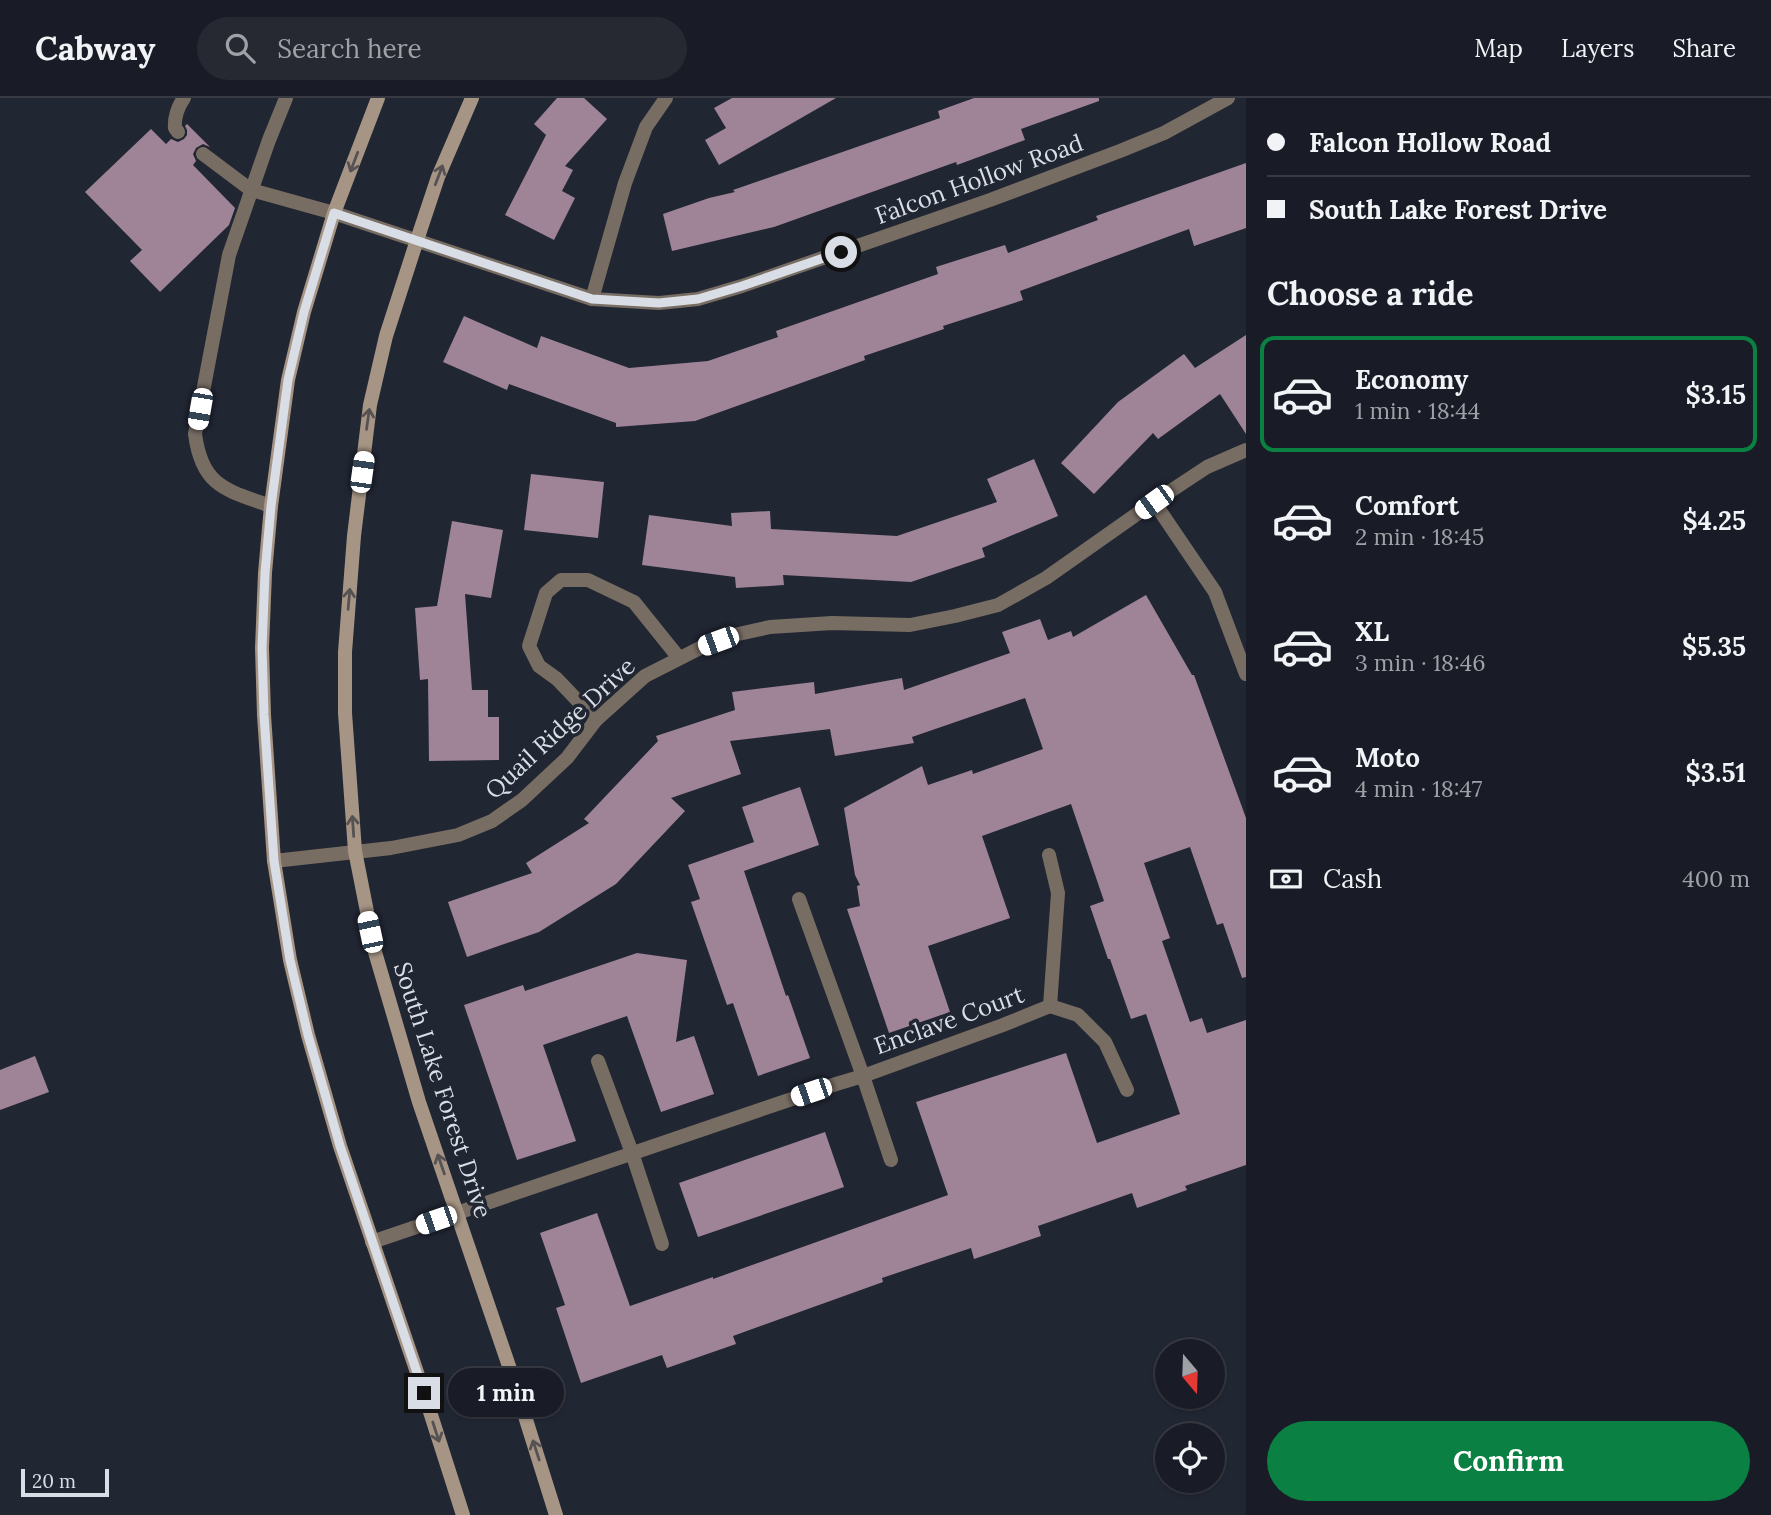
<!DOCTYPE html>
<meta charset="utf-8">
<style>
:root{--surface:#191c26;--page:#262932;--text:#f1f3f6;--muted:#9fa1a7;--line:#373a43;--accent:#0b8043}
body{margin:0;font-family:Lora,serif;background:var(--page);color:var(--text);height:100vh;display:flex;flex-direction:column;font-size:26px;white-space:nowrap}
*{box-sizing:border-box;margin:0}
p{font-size:23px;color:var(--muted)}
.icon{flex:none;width:38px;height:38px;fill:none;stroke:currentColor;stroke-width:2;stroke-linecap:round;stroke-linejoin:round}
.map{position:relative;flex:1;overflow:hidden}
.drawer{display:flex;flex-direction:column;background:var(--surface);width:525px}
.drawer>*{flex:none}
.hud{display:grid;align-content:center;height:154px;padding:0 21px;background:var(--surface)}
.needle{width:46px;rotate:161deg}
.tools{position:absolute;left:1155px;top:1241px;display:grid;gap:14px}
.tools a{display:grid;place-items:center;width:70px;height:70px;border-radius:50%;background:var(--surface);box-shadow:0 2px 5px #0004,0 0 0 2px var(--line);font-size:35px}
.scale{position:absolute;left:21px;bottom:18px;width:88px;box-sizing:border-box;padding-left:7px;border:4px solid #d9dde5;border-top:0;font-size:19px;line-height:24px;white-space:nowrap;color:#d9dde5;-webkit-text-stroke:5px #212633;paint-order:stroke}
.end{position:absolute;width:32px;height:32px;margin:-16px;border:9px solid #d9dde5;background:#111;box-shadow:0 0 0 4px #111}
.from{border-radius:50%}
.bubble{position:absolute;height:49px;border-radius:24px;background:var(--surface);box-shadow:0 2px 5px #0004,0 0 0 2px var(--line);font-size:23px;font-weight:800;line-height:49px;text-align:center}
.car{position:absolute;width:21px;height:42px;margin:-21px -10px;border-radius:9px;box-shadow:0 0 5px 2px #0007;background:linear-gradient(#fff 24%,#345 0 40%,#fff 0 76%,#345 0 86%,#fff 0)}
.hud b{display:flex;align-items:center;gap:24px;height:66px;font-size:26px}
.hud b+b{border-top:2px solid var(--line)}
.hud i{width:18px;height:18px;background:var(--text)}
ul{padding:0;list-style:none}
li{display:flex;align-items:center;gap:21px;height:116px;margin:0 14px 10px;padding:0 7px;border:4px solid transparent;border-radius:14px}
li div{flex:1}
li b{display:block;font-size:26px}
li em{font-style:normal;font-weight:800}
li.selected{border-color:var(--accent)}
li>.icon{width:63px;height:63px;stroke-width:1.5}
h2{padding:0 21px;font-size:32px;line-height:84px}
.pay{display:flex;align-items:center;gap:18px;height:77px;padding:0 21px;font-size:26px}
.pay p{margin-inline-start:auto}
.primary-button{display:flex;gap:14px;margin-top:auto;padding:14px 21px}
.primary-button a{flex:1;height:80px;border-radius:42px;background:var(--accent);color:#fff;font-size:28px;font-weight:800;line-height:80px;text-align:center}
header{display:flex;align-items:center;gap:42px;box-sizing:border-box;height:98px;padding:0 35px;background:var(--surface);border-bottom:2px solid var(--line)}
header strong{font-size:33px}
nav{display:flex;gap:38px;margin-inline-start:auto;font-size:24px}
.search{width:490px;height:63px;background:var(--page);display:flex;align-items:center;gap:18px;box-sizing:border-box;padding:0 24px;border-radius:38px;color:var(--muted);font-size:26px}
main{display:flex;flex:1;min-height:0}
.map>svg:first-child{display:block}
</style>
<header>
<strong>Cabway</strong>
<div class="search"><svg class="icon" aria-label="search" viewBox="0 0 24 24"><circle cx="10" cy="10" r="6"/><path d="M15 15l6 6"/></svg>Search here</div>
<nav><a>Map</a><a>Layers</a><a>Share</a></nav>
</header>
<main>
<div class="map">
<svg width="1246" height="1417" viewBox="0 0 1246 1417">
<rect width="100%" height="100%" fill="#212633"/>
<!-- building -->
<g fill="#9f8498">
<polygon points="557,0 584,0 607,21 565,68 573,72 562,93 575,100 554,142 505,117 546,37 534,26"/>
<polygon points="732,0 836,0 719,67 705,42 726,30 714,10"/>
<polygon points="974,0 1099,0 1099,3 1021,31 1025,42 957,67 956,64 774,129 672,153 663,116 709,100 735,94 733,92 940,20 938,13"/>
<polygon points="187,26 210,49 203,46 196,50 193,56 196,63 193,67 235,110 229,127 160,194 130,163 142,152 85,94 151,31 166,46 171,41 178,44 184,41 187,37 187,32 185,28"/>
<polygon points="1246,65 1246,130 1194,148 1189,131 1020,193 1023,202 943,228 944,231 864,258 865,262 695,323 616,329 616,325 509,286 507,292 443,264 464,218 537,250 541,238 629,270 708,263 778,239 776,233 938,176 936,169 1005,147 1008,155 1098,122 1096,118"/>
<polygon points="1246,237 1246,336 1220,296 1158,341 1153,335 1094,396 1061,365 1118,304 1184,256 1195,270"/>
<polygon points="1034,361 1058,418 982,450 985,459 911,484 783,477 784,487 736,490 735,479 642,467 649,417 732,428 731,415 770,413 771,431 897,438 997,404 987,381"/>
<polygon points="531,376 604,384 598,440 524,432"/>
<polygon points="452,423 503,432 491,500 465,496 472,592 488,592 488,619 499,619 499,662 429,663 428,581 420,582 415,510 437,508"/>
<polygon points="1146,497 1192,577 1194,577 1246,720 1246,879 1242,880 1223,825 1217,827 1190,749 1144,765 1170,840 1162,843 1190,924 1202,920 1207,935 1246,922 1246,1067 1185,1088 1187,1092 1137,1110 1132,1095 1038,1128 1041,1138 974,1161 971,1150 882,1180 883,1184 733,1238 736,1246 667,1270 662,1257 581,1285 556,1210 565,1207 540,1135 597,1115 630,1208 713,1179 713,1181 948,1097 916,1004 1066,955 1097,1045 1180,1016 1146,916 1131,921 1110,861 1108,861 1090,808 1104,803 1071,706 982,738 1010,820 928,848 950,914 889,935 847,811 860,808 857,788 860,787 855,777 844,710 922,668 928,687 972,672 973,676 1043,651 1025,600 912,639 914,645 835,658 830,631 730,643 741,676 671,700 685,713 616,786 539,834 467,859 448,804 532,775 526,765 589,725 584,721 658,643 656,638 735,612 732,594 814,584 815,596 902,580 904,592 1010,555 1002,534 1040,521 1048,542 1071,533 1073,539"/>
<polygon points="800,689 819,747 744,773 786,898 788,897 810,960 758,978 733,905 727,907 691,804 700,801 688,767 754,744 742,709"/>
<polygon points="637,855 687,862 676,944 694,938 714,996 661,1014 627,918 543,947 576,1043 517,1062 464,907 523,887 525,893"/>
<polygon points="35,958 49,994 0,1012 0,972"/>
<polygon points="825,1034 844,1089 698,1139 679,1085"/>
</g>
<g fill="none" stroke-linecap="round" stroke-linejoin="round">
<!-- lane -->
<g stroke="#786d63" stroke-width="14">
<path d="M 178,34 L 175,30 C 174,20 178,8 184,0"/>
<polyline points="203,56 251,92 334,115"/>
<path d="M 271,408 C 226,392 202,389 195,336 L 229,157 L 269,42 L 286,0"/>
<polyline points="596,622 557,581 539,568 529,548 546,495 561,482 588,482 634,504 679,560"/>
</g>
<!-- street -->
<g stroke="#786d63" stroke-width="14">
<polyline points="334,115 592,201 659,205 698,201 742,188 990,102 1120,53 1164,35 1228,0"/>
<polyline points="592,201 625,85 646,29 666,0"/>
<polyline points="1154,404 1215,494 1246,576"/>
<polyline points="274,763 391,750 458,737 492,723 522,702 567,660 596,622 645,578 702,549 734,537 770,529 832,525 910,527 955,518 998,507 1046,480 1154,404 1207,369 1246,352"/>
<polyline points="799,801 863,978 891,1062"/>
<polyline points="1050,908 1078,917 1105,944 1127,992"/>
<polyline points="598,963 632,1055 662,1146"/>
<polyline points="372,1144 836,986 863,978 1003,927 1050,908 1058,795 1049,757"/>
</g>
<!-- secondary -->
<g stroke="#a69585" stroke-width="14">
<polyline points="378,0 334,115 304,214 288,282 271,408 265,475 262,550 264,617 274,763 290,862 308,937 340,1048 424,1295 463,1417"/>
<polyline points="472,0 438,79 417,142 386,238 370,307 354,438 345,554 345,615 355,753 375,854 419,1004 512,1277 556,1417"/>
</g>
</g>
<!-- one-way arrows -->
<defs><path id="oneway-shaft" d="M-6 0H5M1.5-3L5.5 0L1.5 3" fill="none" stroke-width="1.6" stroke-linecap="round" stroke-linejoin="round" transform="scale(1.75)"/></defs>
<g stroke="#565254">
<use href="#oneway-shaft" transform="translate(354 64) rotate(111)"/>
<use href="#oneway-shaft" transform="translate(439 77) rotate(-69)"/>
<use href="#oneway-shaft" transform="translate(368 321) rotate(-82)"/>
<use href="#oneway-shaft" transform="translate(349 501) rotate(-85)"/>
<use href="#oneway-shaft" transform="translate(353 728) rotate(-94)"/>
<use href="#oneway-shaft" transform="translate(441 1066) rotate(-109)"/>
<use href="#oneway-shaft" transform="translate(436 1334) rotate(72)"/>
<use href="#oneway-shaft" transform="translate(536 1352) rotate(-108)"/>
</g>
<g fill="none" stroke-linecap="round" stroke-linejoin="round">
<!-- route -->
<polyline stroke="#d9dde5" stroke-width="9" points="424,1295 340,1048 308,937 290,862 274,763 264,617 262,550 265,475 271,408 288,282 304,214 334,115 592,201 659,205 698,201 742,188 841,154"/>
</g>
<g text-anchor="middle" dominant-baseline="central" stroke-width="7" stroke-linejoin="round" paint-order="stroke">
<!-- street labels -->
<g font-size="24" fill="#d9dde5" stroke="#212633">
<text transform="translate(979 81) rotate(-20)">Falcon Hollow Road</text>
<text transform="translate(560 630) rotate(-43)">Quail Ridge Drive</text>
<text transform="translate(949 922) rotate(-20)">Enclave Court</text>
<text transform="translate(443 992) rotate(72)">South Lake Forest Drive</text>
</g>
</g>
</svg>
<div class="tools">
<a><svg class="needle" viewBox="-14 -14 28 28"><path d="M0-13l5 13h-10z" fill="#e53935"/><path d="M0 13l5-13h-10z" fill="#9fa1a7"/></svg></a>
<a><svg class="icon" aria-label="locate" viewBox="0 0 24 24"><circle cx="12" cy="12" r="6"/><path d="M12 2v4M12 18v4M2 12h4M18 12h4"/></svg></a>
</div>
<div class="scale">20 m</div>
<i class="end from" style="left:841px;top:154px"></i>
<i class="end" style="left:424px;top:1295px"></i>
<div class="bubble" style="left:448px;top:1270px;width:116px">1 min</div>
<i class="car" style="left:200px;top:311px;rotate:190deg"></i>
<i class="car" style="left:362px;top:374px;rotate:8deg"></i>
<i class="car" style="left:1154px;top:404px;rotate:234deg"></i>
<i class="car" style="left:718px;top:543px;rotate:250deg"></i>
<i class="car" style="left:370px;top:834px;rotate:348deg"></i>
<i class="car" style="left:811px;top:994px;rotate:251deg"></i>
<i class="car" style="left:436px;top:1122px;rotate:251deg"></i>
</div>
<section class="drawer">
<div class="hud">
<b><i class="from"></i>Falcon Hollow Road</b>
<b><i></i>South Lake Forest Drive</b>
</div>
<h2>Choose a ride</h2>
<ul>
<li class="selected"><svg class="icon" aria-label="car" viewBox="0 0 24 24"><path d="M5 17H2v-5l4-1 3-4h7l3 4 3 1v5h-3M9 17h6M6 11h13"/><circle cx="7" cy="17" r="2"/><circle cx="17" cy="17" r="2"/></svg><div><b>Economy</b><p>1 min · 18:44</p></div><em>$3.15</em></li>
<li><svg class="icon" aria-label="car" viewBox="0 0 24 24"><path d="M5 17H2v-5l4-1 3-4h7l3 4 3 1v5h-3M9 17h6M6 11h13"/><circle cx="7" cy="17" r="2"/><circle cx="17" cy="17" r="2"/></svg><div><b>Comfort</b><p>2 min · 18:45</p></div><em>$4.25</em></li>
<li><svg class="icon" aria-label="car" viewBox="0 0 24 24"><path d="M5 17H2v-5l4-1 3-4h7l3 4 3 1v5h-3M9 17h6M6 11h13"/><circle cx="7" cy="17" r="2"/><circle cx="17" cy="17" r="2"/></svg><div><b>XL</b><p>3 min · 18:46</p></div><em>$5.35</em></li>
<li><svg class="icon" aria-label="car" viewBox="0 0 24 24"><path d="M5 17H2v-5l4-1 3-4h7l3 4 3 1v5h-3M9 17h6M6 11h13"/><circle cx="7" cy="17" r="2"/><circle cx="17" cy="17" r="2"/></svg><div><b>Moto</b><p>4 min · 18:47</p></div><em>$3.51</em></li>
</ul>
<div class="pay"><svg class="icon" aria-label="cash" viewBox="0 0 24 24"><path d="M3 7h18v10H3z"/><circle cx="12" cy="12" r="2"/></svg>Cash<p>400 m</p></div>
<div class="primary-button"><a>Confirm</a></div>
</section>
</main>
